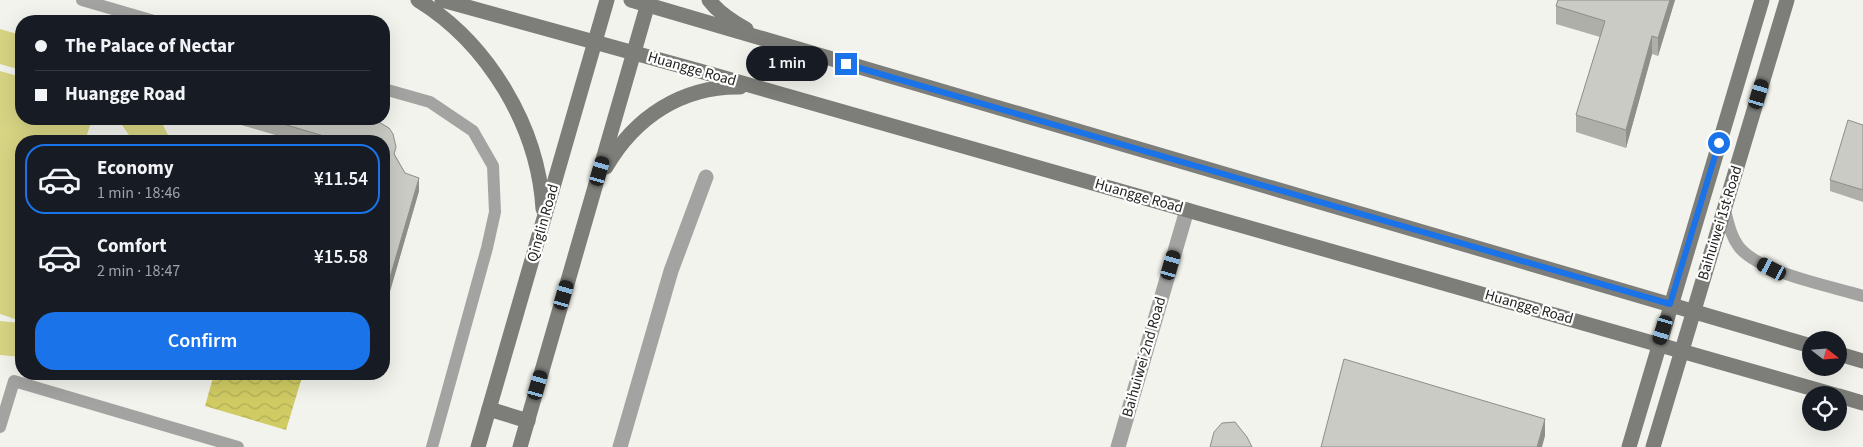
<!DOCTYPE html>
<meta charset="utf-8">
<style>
:root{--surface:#171b24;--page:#20242c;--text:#f1f3f6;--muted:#9ea1a6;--line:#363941;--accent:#1a73e8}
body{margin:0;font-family:"Source Sans 3",sans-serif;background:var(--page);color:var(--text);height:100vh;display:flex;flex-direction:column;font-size:19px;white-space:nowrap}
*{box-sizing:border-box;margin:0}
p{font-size:16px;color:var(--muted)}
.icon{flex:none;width:28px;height:28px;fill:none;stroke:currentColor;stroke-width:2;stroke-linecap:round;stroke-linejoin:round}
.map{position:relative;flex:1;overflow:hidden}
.panel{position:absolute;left:15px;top:135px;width:375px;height:245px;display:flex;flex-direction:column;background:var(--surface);border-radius:20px;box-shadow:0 5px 20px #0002}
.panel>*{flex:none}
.top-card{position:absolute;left:15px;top:15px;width:375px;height:110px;border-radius:20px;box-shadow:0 5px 20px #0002;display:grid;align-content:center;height:110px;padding:0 20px;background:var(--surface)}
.needle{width:32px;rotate:107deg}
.tools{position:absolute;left:1802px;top:331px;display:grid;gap:10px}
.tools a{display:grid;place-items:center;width:45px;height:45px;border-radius:50%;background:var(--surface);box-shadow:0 5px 20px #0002;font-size:25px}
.end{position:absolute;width:22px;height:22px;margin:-11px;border:6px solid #1a73e8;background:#fff;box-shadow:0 0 0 2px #fff}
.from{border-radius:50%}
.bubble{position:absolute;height:35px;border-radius:18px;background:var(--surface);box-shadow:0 5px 20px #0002;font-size:16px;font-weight:600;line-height:35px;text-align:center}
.car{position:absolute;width:15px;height:30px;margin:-15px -8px;border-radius:6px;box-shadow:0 0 4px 1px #0007;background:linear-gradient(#222 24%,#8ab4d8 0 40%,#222 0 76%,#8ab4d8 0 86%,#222 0)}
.top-card b{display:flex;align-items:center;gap:18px;height:48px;font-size:19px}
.top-card b+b{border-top:1px solid var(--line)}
.top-card i{width:12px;height:12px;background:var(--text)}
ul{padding:9px 0 0;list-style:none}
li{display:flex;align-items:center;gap:15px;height:70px;margin:0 10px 8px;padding:0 10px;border:2px solid transparent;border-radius:20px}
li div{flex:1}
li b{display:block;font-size:19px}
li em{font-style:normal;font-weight:600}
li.on{border-color:var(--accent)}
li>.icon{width:45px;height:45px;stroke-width:1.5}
.button{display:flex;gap:10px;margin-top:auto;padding:10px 20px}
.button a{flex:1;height:58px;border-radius:20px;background:var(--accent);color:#fff;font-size:20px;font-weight:600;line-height:58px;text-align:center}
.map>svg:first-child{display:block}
</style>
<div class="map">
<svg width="1863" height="447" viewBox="0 0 1863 447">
<defs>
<pattern id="water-waves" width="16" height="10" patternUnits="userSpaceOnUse" patternTransform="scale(1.25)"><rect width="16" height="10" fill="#d0cb63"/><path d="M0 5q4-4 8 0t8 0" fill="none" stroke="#b2ae56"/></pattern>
</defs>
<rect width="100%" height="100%" fill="#f3f3ed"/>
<!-- pitch -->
<g fill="#d7d484">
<polygon points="0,29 21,35 21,70 0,64"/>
<polygon points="0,71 21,77 21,119 92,119 85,141 21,141 21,321 0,314"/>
<polygon points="118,119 160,119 171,141 133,141"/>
<polygon points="0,321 21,323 21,357 0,355"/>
</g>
<!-- water -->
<polygon fill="url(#water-waves)" points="214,374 303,374 286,430 205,406"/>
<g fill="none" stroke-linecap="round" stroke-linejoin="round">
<!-- lane -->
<g stroke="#a3a3a1" stroke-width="12">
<polyline points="82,0 154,21"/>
<polyline points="384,89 430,102 473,131 493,166 495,212 487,248 432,447"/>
<path d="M 1724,207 C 1728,221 1730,235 1739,247 C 1760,273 1830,286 1863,296"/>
<polyline points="0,427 14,381 238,447"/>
</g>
<!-- street -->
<g stroke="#a3a3a1" stroke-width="15">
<polyline points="620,447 671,271 706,177"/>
<polyline points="1118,447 1187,210"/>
</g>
<!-- secondary -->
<g stroke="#7d7d79" stroke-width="15">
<path d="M 418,0 C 488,43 538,126 543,209"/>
<polyline points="442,0 707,73 1835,395"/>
<polyline points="631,0 1811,346"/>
<path d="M 709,0 C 718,12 733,22 746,29"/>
<path d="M 606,167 C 635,117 682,86 740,87"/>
<polyline points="1839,354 1863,361"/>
<polyline points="1839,396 1863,403"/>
<polyline points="489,409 528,421"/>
<polyline points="478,447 607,0"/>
<polyline points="520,447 649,0"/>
<polyline points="1629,447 1762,0"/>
<polyline points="1653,447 1787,0"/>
</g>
</g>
<!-- wall -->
<g fill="#afafa9">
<polygon points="1558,0 1675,0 1658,56 1652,54 1626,148 1576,132 1576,115 1600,37 1556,24 1556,6"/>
<polygon points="241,119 375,119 405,173 419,191 384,312 384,141 296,141 241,125"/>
<polygon points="1863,125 1863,202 1830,191 1830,180"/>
</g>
<!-- shaded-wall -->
<g fill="#8e8e8a">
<polygon points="1670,0 1675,0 1658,56 1658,38"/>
<polygon points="1652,36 1652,54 1626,148 1626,130"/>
<polygon points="419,178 419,191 384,312 384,298"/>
<polygon points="1545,419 1545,436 1542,447 1537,447"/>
</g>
<!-- building -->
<g fill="#cbcbc5" stroke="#8e8e8a">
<polygon points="1558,0 1670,0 1658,38 1652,36 1626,130 1576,115 1605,21 1556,6"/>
<polygon points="266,119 375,119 377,121 389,128 393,134 396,147 394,154 405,173 419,178 384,298 384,141 341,141"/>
<polygon points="1848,120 1863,125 1863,190 1830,180"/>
<polygon points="1344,359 1545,419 1537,447 1321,447"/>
<polygon points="1235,422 1247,437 1252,447 1210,447 1214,432 1222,423"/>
</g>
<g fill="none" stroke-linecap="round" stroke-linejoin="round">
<!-- route -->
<polyline stroke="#1a73e8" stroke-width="6" points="846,64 1670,304 1719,143"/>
</g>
<g text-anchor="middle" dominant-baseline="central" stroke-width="4.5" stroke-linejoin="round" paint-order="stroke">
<!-- street labels -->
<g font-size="15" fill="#222220" stroke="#fff">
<text transform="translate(692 69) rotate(16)">Huangge Road</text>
<text transform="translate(1139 196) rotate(16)">Huangge Road</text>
<text transform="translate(543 223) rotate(-74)">Qinglin Road</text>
<text transform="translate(1720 223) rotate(-73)">Baihuiwei 1st Road</text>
<text transform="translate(1529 307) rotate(16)">Huangge Road</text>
<text transform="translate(1144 357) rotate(-74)">Baihuiwei 2nd Road</text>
</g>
</g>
</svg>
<div class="tools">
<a><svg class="needle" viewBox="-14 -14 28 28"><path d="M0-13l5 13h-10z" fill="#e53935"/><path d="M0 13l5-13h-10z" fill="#9ea1a6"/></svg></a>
<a><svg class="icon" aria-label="locate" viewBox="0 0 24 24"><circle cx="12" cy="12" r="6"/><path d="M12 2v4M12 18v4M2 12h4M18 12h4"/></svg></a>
</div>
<i class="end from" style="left:1719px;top:143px"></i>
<i class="end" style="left:846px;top:64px"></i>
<div class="bubble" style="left:746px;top:46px;width:82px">1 min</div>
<i class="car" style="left:1759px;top:94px;rotate:17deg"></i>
<i class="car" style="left:600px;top:171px;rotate:16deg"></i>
<i class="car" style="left:1171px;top:265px;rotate:16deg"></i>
<i class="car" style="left:1772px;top:269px;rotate:297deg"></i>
<i class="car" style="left:564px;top:295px;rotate:16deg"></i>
<i class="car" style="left:1663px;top:330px;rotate:197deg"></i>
<i class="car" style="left:538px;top:385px;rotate:16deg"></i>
<div class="top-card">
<b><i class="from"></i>The Palace of Nectar</b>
<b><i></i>Huangge Road</b>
</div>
<section class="panel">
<ul>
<li class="on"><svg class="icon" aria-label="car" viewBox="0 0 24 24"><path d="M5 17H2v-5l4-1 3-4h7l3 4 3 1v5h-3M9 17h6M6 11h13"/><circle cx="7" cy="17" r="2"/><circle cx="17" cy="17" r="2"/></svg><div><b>Economy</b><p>1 min · 18:46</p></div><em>¥11.54</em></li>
<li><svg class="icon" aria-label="car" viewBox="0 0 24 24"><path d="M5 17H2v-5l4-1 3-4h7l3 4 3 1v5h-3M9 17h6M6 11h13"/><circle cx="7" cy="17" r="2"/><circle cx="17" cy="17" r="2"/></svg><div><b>Comfort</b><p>2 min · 18:47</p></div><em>¥15.58</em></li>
</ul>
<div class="button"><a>Confirm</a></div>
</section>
</div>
